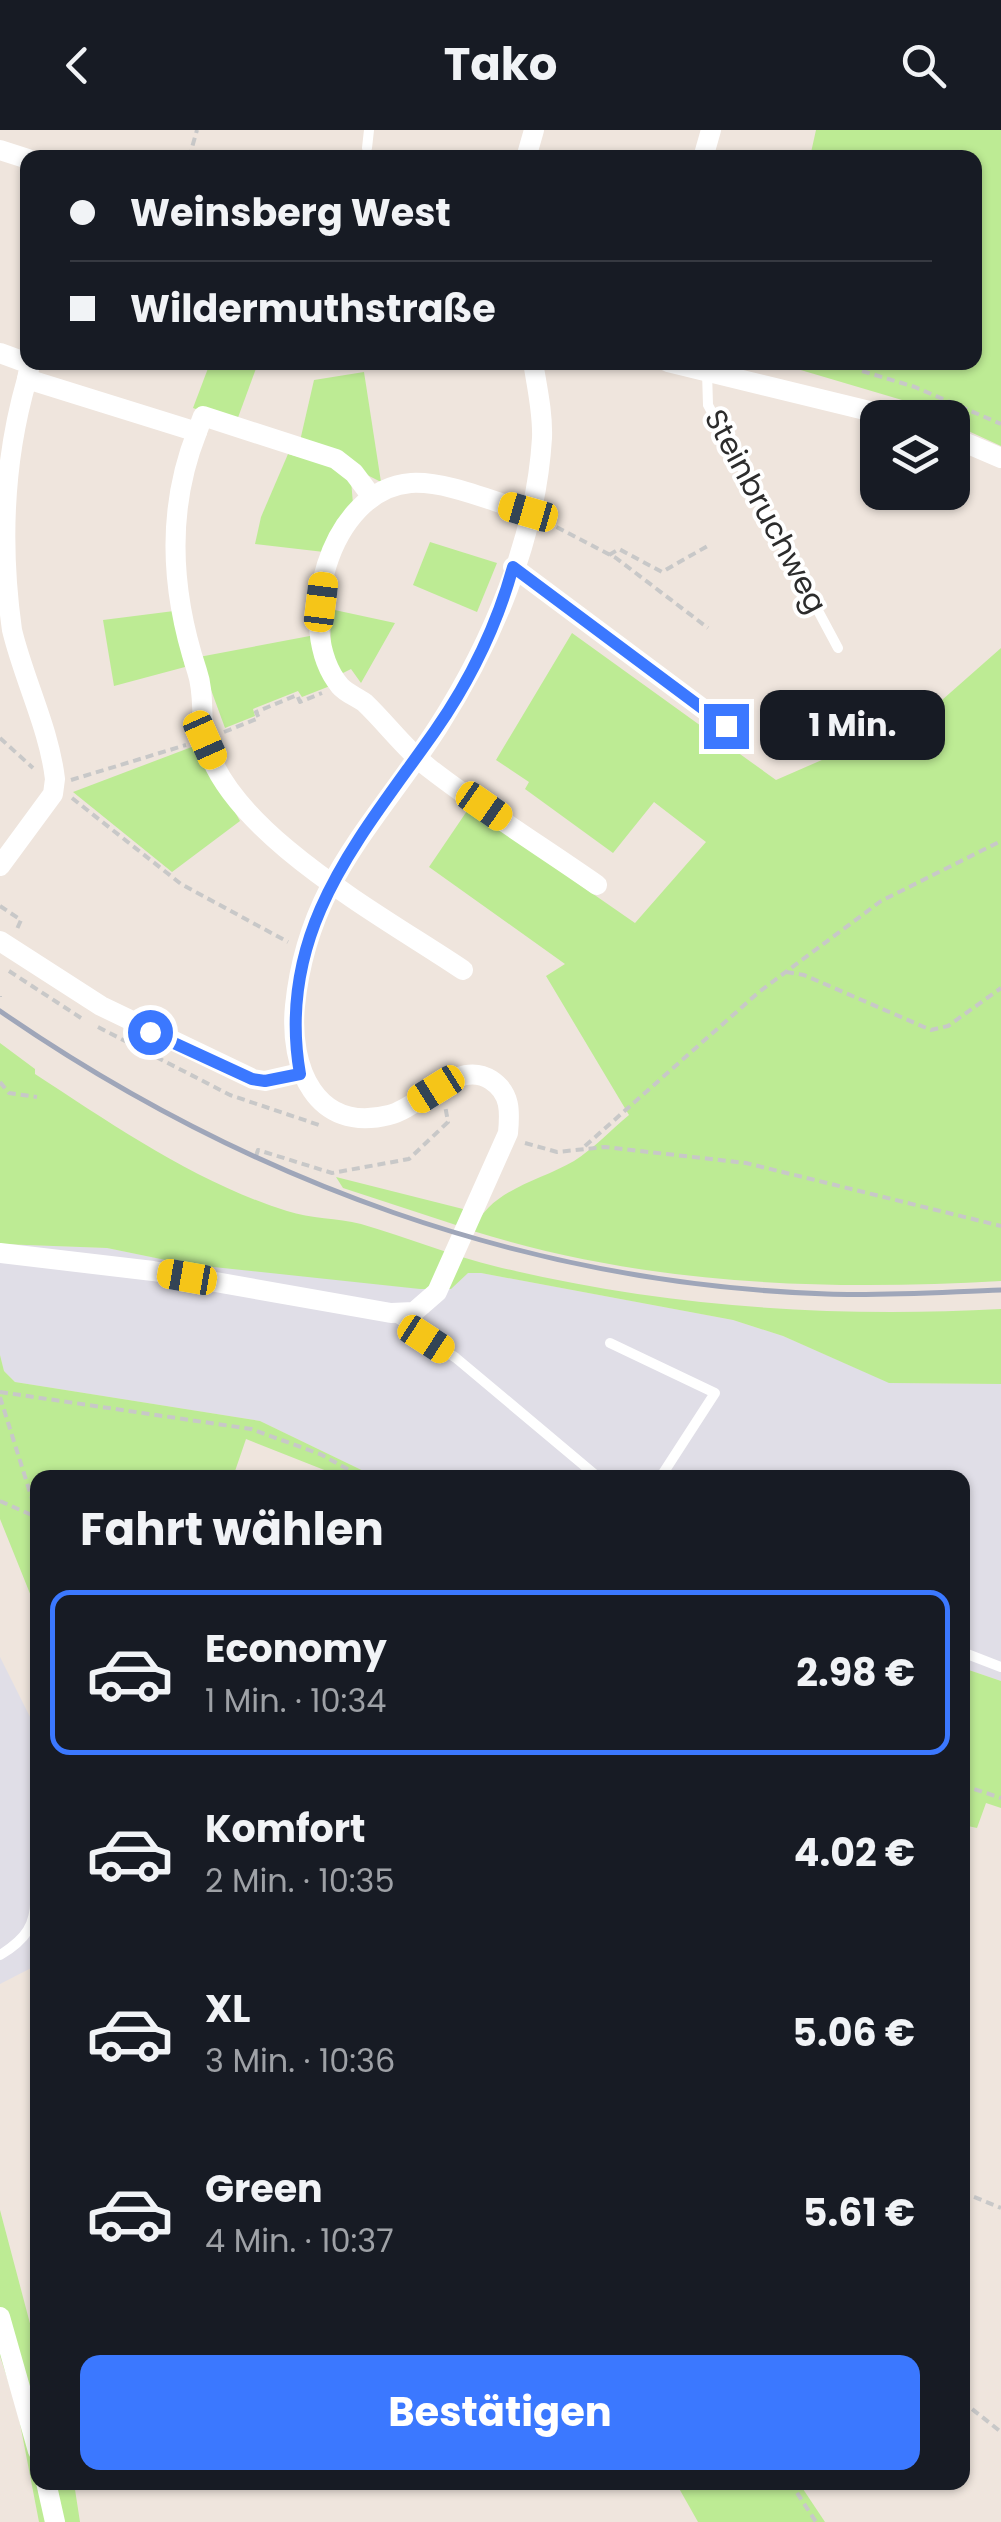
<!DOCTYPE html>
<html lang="de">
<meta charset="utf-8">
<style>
:root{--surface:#171b24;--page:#20242c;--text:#f1f3f6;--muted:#9ea1a6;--line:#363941;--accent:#3b78ff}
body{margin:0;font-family:Poppins,sans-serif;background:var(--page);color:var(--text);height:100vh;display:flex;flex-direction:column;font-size:38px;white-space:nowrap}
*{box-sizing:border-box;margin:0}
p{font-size:32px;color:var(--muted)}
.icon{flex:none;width:55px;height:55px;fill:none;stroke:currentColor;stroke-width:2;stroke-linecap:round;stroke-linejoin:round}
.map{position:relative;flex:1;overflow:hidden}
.panel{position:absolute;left:30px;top:1340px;width:940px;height:1020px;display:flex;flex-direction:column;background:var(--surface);border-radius:20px;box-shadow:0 2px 8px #0004}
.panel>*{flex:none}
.hud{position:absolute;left:20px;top:20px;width:962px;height:220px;border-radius:20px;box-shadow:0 2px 8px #0004;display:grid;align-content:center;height:220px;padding:0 50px;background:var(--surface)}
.controls{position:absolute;left:860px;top:270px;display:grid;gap:20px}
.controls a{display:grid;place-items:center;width:110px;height:110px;border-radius:20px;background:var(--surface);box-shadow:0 2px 8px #0004;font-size:50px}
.end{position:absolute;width:45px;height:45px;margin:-22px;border:12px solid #3b78ff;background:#fff;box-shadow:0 0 0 5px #fff}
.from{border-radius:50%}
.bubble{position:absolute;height:70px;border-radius:20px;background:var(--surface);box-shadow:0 2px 8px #0004;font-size:32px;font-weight:700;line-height:70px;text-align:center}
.car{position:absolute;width:30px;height:60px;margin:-30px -15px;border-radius:12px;box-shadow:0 0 8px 2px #0007;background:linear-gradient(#f5c518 24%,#345 0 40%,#f5c518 0 76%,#345 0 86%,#f5c518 0)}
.hud b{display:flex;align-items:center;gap:35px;height:95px;font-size:38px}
.hud b+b{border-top:2px solid var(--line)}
.hud i{width:25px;height:25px;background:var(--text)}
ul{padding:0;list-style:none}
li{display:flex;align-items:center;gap:30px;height:165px;margin:0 20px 15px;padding:0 30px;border:5px solid transparent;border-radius:20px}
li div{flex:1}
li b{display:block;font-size:38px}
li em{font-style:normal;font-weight:700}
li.selected{border-color:var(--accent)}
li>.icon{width:90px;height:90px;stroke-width:1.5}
h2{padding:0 50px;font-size:45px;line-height:120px}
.cta{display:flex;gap:20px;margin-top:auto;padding:20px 50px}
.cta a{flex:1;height:115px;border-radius:20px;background:var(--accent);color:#fff;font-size:40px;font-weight:700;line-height:115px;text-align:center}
header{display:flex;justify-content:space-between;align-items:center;height:130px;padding:0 50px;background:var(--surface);font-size:45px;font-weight:700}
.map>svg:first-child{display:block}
</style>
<header><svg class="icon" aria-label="back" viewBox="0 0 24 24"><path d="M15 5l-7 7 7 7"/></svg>Tako<svg class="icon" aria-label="search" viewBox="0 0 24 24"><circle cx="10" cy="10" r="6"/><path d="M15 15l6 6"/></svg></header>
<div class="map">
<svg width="1001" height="2392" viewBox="0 0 1001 2392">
<rect width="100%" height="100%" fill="#efe5dd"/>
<!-- industrial -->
<g fill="#e0dee7">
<polygon points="0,1114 107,1118 186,1134 481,1143 733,1190 783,1206 890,1253 1001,1254 1001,1551 963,1538 962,1348 376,1347 260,1291 15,1252 4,1241 0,1225"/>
<polygon points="0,1527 38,1603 37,1835 0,1854"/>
</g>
<!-- green -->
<g fill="#bdeb94">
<polygon points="816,0 1001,0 1001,316 953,294 952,288 939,287 902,270 777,233 975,232 975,28 810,27"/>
<polygon points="210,233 258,233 236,293 193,278"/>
<polygon points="364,242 381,352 300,311 314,250"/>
<polygon points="288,324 326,334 351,350 353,374 324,422 255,414 261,387"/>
<polygon points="430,412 497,433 477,482 413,455"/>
<polygon points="330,479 395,493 361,553 351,539 341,544 331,521"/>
<polygon points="174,481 185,537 114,556 103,490"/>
<path d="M 572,503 L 776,650 L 925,585 L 1001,518 L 1001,1151 C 823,1161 645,1155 473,1101 C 490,1059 538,1052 574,1031 C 593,1019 611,1000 629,985 L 546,846 L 565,834 L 429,737 L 469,678 L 635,793 L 706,712 L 654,672 L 613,723 L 525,659 L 529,652 L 496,630 Z"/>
<polygon points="315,505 330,556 302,567 298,561 253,579 255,586 225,598 199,527"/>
<polygon points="197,615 240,691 172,742 73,662"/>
<path d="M 0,913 L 35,939 L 35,944 C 113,995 197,1053 287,1081 C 311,1089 337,1088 361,1094 C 407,1107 452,1126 498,1137 C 666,1177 829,1188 1001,1179 L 1001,1254 L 889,1253 L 783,1206 L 733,1190 L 481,1143 L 468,1143 L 451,1159 L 420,1159 L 185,1134 L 107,1118 L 0,1114 Z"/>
<polygon points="336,1047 467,1080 459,1096 343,1058"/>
<polygon points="0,1225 4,1241 15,1252 260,1291 376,1347 342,1347 246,1309 233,1347 38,1348 37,1481 0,1389"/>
<polygon points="963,1538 1001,1551 1001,1678 986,1673 977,1698 963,1695"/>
<polygon points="0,2080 37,2220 38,2352 74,2353 80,2392 39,2392 17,2278 0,2226"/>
<polygon points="676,2353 799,2353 825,2392 698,2392"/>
</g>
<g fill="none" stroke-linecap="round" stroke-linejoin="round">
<!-- path -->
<g stroke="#c8c8c8" stroke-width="4" stroke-dasharray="8 5" stroke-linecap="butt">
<polyline points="189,28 197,0"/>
<polyline points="862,241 915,257 1001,294"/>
<polyline points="545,391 616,428 708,498"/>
<polyline points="609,425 619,419 662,442 711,414"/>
<polyline points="224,602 259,588 256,582 297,565 300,572 322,563"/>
<polyline points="0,608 33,638"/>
<polyline points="71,650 186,615"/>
<polyline points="72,668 181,754 288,812"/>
<polyline points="0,776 21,790 17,799"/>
<polyline points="9,841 81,888"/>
<polyline points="786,842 804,845 931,900 948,896 1001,858"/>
<polyline points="0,866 0,867"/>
<polyline points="98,897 230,965 322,996"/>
<polyline points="0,952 9,963 37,967"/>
<polyline points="525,1013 557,1022 605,1017 746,1033 1001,1096"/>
<polyline points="585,1016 759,862 881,771 1001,711"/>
<polyline points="256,1026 258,1020 332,1043 409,1029 448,992 445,975"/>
<polyline points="0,1262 251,1299 320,1324 364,1348"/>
<polyline points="0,1267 38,1388"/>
<polyline points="0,1371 34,1386"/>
<polyline points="962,1655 1001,1668"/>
<polyline points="962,2062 1001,2078"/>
<polyline points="962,2271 1001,2302"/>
<polyline points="790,2352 816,2392"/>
</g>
<!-- lane -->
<g stroke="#fff" stroke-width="10">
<polyline points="367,18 369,0"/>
<polyline points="707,242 708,275 838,518"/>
<polyline points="396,1187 456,1228 599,1348"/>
<polyline points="610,1213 715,1263 660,1348"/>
<polyline points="962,1522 1001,1537"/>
<path d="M 0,1825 C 25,1810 37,1795 35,1764"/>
</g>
<!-- street -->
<g stroke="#fff" stroke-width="20">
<polyline points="0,20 28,29"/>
<polyline points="526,28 534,0"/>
<polyline points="703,28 711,0"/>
<polyline points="0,223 30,234 27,249 197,302 203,286 336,329 354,343 372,367"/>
<polyline points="668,232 898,288"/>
<path d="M 197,302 C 166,380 171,462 197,541 C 205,564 200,586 205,609 C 225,702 388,789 463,840"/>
<polyline points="952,307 1001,328"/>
<path d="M 529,382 C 493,372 448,351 411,353 C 329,359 292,498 340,556 C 346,563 357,567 365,573 C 387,594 405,619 429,638 C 483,680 541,716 597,755"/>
<polyline points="513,437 726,596"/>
<path d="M 0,736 L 53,664 L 55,649 C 49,598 24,550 12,500 C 0,414 3,332 27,249"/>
<polyline points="0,811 101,876 253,949 265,951 300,943"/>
<path d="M 0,1123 L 153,1141 L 391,1183 L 414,1182 L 437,1162 L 508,1003 C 510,982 511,963 491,950 C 457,928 420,978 389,985 C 315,1004 289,936 295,876 C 307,753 376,693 438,597 C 492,513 536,409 542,308 C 543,283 537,257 533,232"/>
<polyline points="0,2187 38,2321"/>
<polyline points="46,2352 55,2392"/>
</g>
<!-- rail -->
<path stroke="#9fa6b9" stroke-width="5" d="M 0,881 C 246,1051 527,1154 827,1164 C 885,1166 943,1162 1001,1160"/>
</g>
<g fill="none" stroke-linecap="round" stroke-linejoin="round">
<!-- route -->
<path stroke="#3b78ff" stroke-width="12" d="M 150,902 L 252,949 L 265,951 L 300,944 C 275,801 360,708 435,601 C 469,552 497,495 513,437 L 726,596"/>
</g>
<g text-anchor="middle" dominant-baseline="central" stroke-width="8" stroke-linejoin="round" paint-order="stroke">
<!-- street labels -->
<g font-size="30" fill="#2c2c2c" stroke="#fff">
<text transform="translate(766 381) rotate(62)">Steinbruchweg</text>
</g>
</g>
</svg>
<div class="controls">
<a><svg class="icon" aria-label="layers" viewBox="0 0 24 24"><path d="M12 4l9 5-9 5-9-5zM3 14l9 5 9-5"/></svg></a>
</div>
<i class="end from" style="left:150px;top:902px"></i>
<i class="end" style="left:726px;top:596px"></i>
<div class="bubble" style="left:760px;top:560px;width:185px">1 Min.</div>
<i class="car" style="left:528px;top:382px;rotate:286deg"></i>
<i class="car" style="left:321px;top:472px;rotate:7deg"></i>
<i class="car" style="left:205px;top:610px;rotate:156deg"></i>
<i class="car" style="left:484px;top:676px;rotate:125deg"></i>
<i class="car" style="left:436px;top:959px;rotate:238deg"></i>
<i class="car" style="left:187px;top:1147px;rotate:280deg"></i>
<i class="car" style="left:426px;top:1209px;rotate:123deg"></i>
<div class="hud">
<b><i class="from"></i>Weinsberg West</b>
<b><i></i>Wildermuthstraße</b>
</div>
<section class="panel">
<h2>Fahrt wählen</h2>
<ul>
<li class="selected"><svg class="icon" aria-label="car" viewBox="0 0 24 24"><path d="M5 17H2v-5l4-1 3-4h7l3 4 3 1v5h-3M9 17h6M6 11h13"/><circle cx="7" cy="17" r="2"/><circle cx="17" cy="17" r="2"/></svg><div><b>Economy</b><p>1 Min. · 10:34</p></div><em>2.98 €</em></li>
<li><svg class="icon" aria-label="car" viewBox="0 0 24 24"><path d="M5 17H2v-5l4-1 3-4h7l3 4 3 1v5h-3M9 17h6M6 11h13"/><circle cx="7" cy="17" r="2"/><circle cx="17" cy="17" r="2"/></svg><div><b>Komfort</b><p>2 Min. · 10:35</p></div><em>4.02 €</em></li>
<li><svg class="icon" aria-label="car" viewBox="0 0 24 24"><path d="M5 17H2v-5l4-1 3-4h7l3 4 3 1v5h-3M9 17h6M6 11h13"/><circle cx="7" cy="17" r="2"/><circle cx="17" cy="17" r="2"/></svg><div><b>XL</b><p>3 Min. · 10:36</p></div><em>5.06 €</em></li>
<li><svg class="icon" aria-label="car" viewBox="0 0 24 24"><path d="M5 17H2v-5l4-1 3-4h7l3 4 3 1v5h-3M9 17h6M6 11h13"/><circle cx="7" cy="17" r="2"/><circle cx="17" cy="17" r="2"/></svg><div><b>Green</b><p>4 Min. · 10:37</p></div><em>5.61 €</em></li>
</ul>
<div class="cta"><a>Bestätigen</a></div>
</section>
</div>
